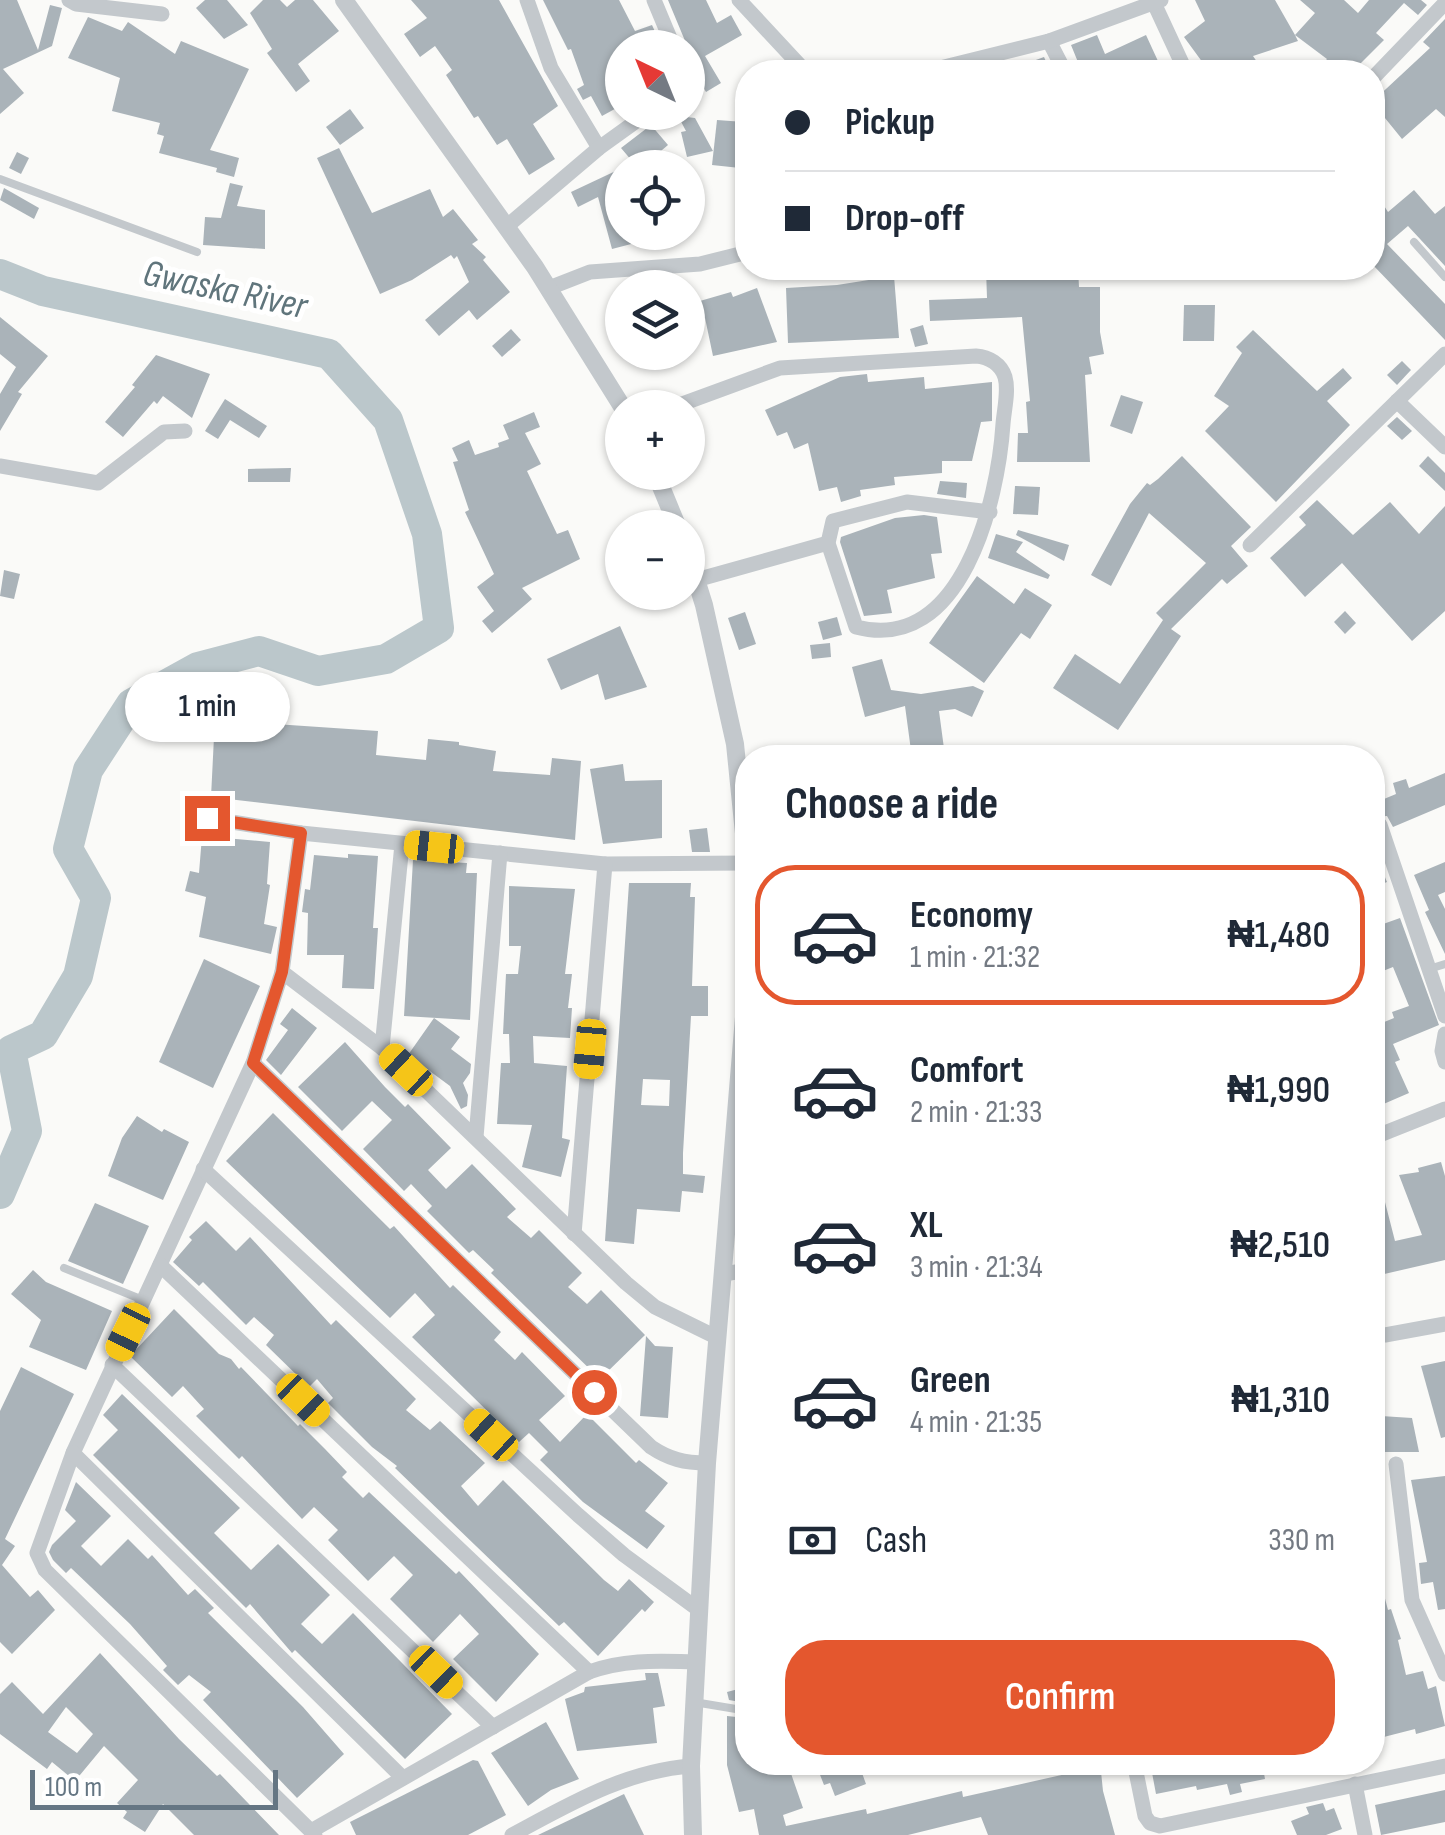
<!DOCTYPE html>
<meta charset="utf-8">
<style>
:root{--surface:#fff;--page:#f6f6f7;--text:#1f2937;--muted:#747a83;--line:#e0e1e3;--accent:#e4572e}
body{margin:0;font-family:"Sofia Sans Condensed",sans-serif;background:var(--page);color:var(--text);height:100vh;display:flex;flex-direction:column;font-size:38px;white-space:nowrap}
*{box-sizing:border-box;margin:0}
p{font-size:32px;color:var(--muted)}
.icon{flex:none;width:55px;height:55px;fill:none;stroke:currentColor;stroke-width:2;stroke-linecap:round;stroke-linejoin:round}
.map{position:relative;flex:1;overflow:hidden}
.details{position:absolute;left:735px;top:745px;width:650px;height:1030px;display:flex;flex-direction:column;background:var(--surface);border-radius:40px;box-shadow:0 2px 8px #0004}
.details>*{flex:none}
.hud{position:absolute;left:735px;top:60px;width:650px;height:220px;border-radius:40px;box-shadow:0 2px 8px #0004;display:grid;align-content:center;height:220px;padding:0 50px;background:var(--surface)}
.needle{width:65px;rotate:317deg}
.fabs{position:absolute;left:605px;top:30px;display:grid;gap:20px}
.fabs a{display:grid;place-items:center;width:100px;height:100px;border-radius:50%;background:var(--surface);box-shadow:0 2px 8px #0004;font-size:50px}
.scale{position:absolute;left:30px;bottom:25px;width:248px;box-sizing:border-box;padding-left:10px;border:5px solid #657683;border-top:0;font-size:28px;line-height:35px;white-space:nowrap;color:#657683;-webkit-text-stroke:8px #fff;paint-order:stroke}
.end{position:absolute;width:45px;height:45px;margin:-22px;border:12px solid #e4572e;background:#fff;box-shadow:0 0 0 5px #fff}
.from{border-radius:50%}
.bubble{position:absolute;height:70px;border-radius:35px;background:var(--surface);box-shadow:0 2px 8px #0004;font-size:32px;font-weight:600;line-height:70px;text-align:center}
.car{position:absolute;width:30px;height:60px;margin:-30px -15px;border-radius:12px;box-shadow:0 0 8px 2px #0007;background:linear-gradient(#f5c518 24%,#345 0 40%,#f5c518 0 76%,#345 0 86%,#f5c518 0)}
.hud b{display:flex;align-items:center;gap:35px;height:95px;font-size:38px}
.hud b+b{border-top:2px solid var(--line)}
.hud i{width:25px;height:25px;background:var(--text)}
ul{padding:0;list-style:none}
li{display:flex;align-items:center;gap:30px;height:140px;margin:0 20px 15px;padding:0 30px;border:5px solid transparent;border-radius:40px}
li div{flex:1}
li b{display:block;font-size:38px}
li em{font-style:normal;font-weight:600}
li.current{border-color:var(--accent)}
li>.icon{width:90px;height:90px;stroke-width:1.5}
h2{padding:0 50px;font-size:45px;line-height:120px}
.pay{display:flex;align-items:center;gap:25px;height:110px;padding:0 50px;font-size:38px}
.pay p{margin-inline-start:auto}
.button{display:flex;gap:20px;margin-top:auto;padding:20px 50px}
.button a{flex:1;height:115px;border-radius:40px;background:var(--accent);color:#fff;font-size:40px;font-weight:600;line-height:115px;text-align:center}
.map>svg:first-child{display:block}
</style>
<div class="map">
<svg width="1445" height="1835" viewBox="0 0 1445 1835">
<rect width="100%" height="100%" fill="#fafaf8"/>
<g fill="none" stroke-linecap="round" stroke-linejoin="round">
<!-- river -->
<polyline stroke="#bbc7cb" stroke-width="30" points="0,274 43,291 329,354 388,420 427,534 439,628 386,659 318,671 259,651 198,667 131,704 88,770 68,849 96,898 78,976 43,1035 11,1050 27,1131 0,1194"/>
</g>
<!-- building -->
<g fill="#aab3b9" fill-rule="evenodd">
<polygon points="0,0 17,0 38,50 50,5 62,8 52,46 3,69 24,93 0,114"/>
<polygon points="205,0 227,0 248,25 224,39 196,8"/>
<polygon points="263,0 280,0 287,7 295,0 313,0 339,31 298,64 310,81 296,92 267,53 272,49 250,13"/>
<polygon points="411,0 499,0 558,106 533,124 555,159 529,175 507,139 497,145 478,116 474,118 446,75 452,70 435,46 420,57 404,34 427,18"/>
<polygon points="543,0 619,0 635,31 652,25 657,36 645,40 647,48 622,48 622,105 602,116 591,96 583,100 577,89 584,85 571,49 568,50"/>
<polygon points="668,0 706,0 717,23 731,15 742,35 705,56 721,83 706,92 688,61 688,48"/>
<polygon points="1195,0 1275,0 1295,35 1315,13 1300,0 1344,0 1358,13 1369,0 1421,0 1427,5 1418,15 1404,3 1376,33 1384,40 1352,72 1330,72 1322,65 1327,59 1295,35 1298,41 1253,56 1264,72 1197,72 1197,69 1203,63 1184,37 1205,21"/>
<polygon points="88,17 122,31 128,22 175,54 181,41 249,69 210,150 239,158 234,177 216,172 217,168 159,153 164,136 157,134 160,123 112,111 120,78 68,58"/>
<polygon points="1445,19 1445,117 1436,109 1402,139 1372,102 1430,48 1423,42"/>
<polygon points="1097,35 1105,54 1146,35 1163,72 1082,72 1071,45"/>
<polygon points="1044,57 1051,72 1006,72 1006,71"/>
<polygon points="350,109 364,128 340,145 326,127"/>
<polygon points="678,116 695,118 713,151 687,157 681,132 686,131"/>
<polygon points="717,120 744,122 740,168 712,165"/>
<polygon points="651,125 668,145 655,156 660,168 638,168 621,148"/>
<polygon points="339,148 372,213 430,189 443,217 453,209 478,240 472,244 486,257 483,260 510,292 477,320 469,310 439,336 425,320 469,282 457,256 454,259 451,255 412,280 380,294 317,158"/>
<polygon points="17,152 29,158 21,174 9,168"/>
<polygon points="622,168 622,232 658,232 658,237 612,249 598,197 578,207 571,192"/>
<polygon points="230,183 243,186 237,206 265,210 265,249 203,245 205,217 221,218"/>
<polygon points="1372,187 1388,212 1414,190 1435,214 1445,206 1445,266 1408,226 1387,244 1445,304 1445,340 1372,264"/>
<polygon points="4,188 39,208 34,219 0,200"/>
<polygon points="1078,268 1079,287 1100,287 1100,332 1104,354 1089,357 1092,374 1085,375 1090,462 1017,462 1018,433 1028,433 1026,402 1030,401 1022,317 930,321 929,300 987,298 986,269"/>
<polygon points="894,276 899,338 788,343 786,288 837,285"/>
<polygon points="757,288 777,342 713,356 705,318 698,320 693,303 731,292 733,297"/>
<polygon points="1184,305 1215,305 1214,341 1183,341"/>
<polygon points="0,317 48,356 18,392 22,394 0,431 0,394 16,367 0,354"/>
<polygon points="923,325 928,344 915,347 910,329"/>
<polygon points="511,329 521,340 502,357 492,346"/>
<polygon points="1253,330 1317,391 1343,368 1352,378 1327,401 1350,425 1276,502 1205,431 1229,406 1214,396 1242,353 1236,347"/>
<polygon points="156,355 210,374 192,418 163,396 157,404 154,401 123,437 105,422 135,387 132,385"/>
<polygon points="1402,361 1411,370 1397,385 1387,375"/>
<polygon points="867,374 868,382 924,377 925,389 992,382 992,421 981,422 972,461 942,461 942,473 894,477 895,485 860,490 861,496 841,502 837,487 819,491 808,443 794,449 787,432 777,436 765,410 840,377"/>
<polygon points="1121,395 1143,402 1132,434 1110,426"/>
<polygon points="225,399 267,426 259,438 230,420 218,439 205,431"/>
<polygon points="534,412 540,427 525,433 541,464 527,471 557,534 568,530 580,559 522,588 532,599 492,633 482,621 494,611 477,587 494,574 465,512 469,510 453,462 458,461 452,448 469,440 475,455 499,447 498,443 509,439 503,425"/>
<polygon points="1397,417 1412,431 1402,440 1387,426"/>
<polygon points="1182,456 1251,527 1231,546 1248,566 1227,584 1222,579 1171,629 1181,636 1118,730 1053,688 1075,654 1120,684 1163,620 1156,613 1206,563 1149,513 1111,586 1091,575 1130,504 1147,483 1150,485 1158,479"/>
<polygon points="1428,456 1445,473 1445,491 1419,466"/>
<polygon points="291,468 290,482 248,482 248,469"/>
<polygon points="940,481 967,483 966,498 937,494"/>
<polygon points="1015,486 1040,487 1038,515 1013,514"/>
<polygon points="1317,500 1353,535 1390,502 1419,534 1445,506 1445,611 1412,641 1342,563 1305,597 1270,558 1306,525 1299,517"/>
<polygon points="924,515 937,517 942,553 931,554 935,578 887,590 892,613 864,616 840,542 841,537 895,518"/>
<polygon points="1018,530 1069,545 1064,561 1016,535"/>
<polygon points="996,534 1023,542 1016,552 1050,575 1048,579 988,558"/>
<polygon points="4,570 20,574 14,599 0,596"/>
<polygon points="977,576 1014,604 1025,588 1052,605 1030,639 1021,633 984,683 929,643"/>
<polygon points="1345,611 1356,623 1345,634 1334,622"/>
<polygon points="745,612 756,644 739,650 728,618"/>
<polygon points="837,617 842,635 823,640 818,622"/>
<polygon points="620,626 647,687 605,700 598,674 561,690 547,659"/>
<polygon points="830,643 831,657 812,659 810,645"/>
<polygon points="882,659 891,690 921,694 973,686 984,691 972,717 955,709 939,711 945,756 912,758 905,706 865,717 852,667"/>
<polygon points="260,723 378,731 376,755 426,760 428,739 459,742 459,745 496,751 493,771 550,775 552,758 581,761 575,840 211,797 214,737 258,740"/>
<polygon points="623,764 625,781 662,780 662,838 603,844 590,769"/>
<polygon points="1445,773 1445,805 1393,827 1387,816 1372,817 1372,804 1396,794 1393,783 1406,779 1409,788"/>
<polygon points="707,828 710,852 692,852 689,830"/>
<polygon points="202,836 270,842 267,884 270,885 264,924 277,927 271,954 199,937 206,897 185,891 190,871 199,873"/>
<polygon points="1372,847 1387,882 1372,888"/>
<polygon points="348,854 378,856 373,928 378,928 374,989 342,988 344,955 307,955 308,913 302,912 305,889 310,890 314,855 348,858"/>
<polygon points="413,860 467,863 466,873 477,873 470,1020 404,1016"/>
<polygon points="1445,862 1445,892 1438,895 1445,909 1445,954 1425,912 1429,910 1414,875"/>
<path d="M 629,883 L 691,883 L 690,897 L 695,897 L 692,986 L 708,986 L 708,1016 L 691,1016 L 683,1153 L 683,1174 L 705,1176 L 703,1193 L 682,1191 L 680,1212 L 637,1209 L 634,1244 L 605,1241 ZM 643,1079 L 670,1080 L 669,1106 L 641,1105 Z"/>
<polygon points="509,886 575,889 565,974 572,974 568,1008 572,1008 570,1038 533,1036 534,1063 567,1066 562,1138 570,1140 561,1177 522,1167 532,1125 497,1124 501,1063 510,1063 509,1034 503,1034 506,974 518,974 521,946 509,946"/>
<polygon points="1400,918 1439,1025 1393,1044 1400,1060 1395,1062 1409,1093 1372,1109 1372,1027 1394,1018 1392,1012 1409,1006 1393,967 1378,973 1372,960 1377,955 1372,944 1372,928"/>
<polygon points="204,959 260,986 213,1088 159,1062"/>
<polygon points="292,1008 317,1028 281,1075 266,1060 288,1030 280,1024"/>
<polygon points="434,1018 460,1037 451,1049 471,1064 470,1073 463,1083 468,1095 467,1106 461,1109 450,1086 408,1055"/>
<polygon points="345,1042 385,1087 405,1107 408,1104 451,1148 428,1170 446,1189 472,1164 516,1209 507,1217 531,1238 539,1230 582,1273 568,1287 587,1304 601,1290 645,1335 600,1379 491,1273 494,1270 473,1250 469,1253 427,1211 432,1206 411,1184 404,1191 363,1149 392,1120 372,1101 342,1131 298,1087"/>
<polygon points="273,1113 390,1229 394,1226 450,1288 453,1285 501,1332 494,1340 515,1360 522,1352 565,1396 539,1420 560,1442 587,1414 636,1463 639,1460 668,1483 645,1511 665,1526 647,1549 583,1502 540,1460 548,1452 529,1433 519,1442 412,1337 435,1315 415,1293 390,1318 226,1161"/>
<polygon points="137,1116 162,1132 164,1129 189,1142 163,1200 108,1176 122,1138"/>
<polygon points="1441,1162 1445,1176 1445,1260 1380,1275 1372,1239 1372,1172 1377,1171 1395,1241 1422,1235 1399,1175 1419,1172 1418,1168"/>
<polygon points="95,1203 149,1226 123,1284 68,1261"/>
<polygon points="206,1221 236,1251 250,1237 331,1325 336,1320 416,1399 406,1410 430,1430 440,1421 485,1463 461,1486 478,1506 503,1480 604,1580 618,1591 629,1579 654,1602 645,1612 642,1609 598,1656 564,1622 559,1626 395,1468 397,1466 372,1447 328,1403 333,1398 317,1379 309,1387 266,1345 274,1335 254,1317 246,1325 203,1282 199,1286 173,1262 192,1240 189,1237"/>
<polygon points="33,1270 46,1282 112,1311 86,1370 29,1347 41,1320 11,1294"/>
<polygon points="174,1309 219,1354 231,1359 239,1369 241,1367 298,1426 300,1424 325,1449 347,1472 342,1477 363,1498 369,1492 456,1574 459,1571 539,1654 496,1702 453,1659 479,1634 460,1614 433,1642 390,1599 413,1575 394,1556 368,1581 328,1540 338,1530 314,1507 302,1519 242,1456 239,1459 196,1416 204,1409 183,1386 172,1397 130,1356"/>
<polygon points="646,1336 655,1346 673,1347 668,1418 640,1416"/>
<polygon points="1445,1361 1445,1437 1441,1438 1421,1366"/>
<polygon points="21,1367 74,1394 5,1539 15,1546 2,1565 30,1597 38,1590 55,1610 12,1654 0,1642 0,1411"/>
<polygon points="122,1394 240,1508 214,1533 251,1570 278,1544 330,1595 301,1624 322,1644 353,1613 452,1714 405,1759 295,1650 292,1653 250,1604 246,1608 93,1455 118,1430 103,1415"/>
<polygon points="1381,1416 1412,1418 1419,1452 1378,1452"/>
<polygon points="1445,1476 1445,1609 1438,1610 1433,1582 1421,1584 1419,1563 1427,1562 1411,1480"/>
<polygon points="76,1482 111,1516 81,1546 101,1566 128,1539 148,1559 152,1555 188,1595 195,1589 214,1608 208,1613 303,1707 344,1754 297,1798 203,1700 211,1692 189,1675 178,1685 163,1670 167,1666 130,1624 71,1568 66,1573 53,1560 49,1552 52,1545 76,1521 65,1510"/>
<polygon points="1377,1568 1388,1610 1391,1609 1401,1639 1398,1640 1406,1675 1423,1671 1428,1689 1436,1686 1445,1726 1416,1734 1415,1729 1372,1740 1372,1683 1378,1682 1372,1660 1372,1569"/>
<path d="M 100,1653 L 179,1739 L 217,1776 L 220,1774 L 279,1835 L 194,1835 L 163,1804 L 145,1832 L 123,1818 L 127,1812 L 117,1803 L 138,1780 L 104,1746 L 75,1781 L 52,1762 L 47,1769 L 0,1734 L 0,1694 L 12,1682 L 43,1714 ZM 66,1707 L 93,1734 L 77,1753 L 48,1732 Z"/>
<polygon points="645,1673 658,1673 665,1706 653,1708 657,1743 577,1751 565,1699 584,1692 585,1687 646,1680"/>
<polygon points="742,1688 746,1703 729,1700 727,1692"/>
<polygon points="727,1716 746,1718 746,1762 787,1762 803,1808 783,1815 786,1826 866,1809 867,1814 962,1791 963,1797 1075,1772 1073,1762 1100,1762 1103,1791 1115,1835 988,1835 981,1817 908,1835 759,1835 754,1809 739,1812 727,1765"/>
<polygon points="546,1722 579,1779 551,1790 528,1806 491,1753"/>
<polygon points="473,1760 478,1761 506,1815 468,1835 356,1835 350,1822"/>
<polygon points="815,1762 858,1762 866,1784 835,1796 830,1783 824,1785"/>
<polygon points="1150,1762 1262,1762 1265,1779 1240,1784 1242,1792 1230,1795 1227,1784 1197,1790 1196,1786 1156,1794"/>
<polygon points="1445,1790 1445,1822 1381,1835 1375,1805"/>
<polygon points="624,1794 644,1835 538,1835"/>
<polygon points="1323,1803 1326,1811 1334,1808 1342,1829 1326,1835 1297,1835 1291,1821 1309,1814 1306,1807"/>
</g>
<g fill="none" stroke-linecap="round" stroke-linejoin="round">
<!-- service -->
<g stroke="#c3c8cc" stroke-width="8">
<polyline points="0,179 197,252"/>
<polyline points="1414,242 1445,277"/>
<polyline points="1429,969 1445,964"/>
<polyline points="64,1268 143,1300"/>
<polyline points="694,1702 748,1711"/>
</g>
<!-- minor -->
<g stroke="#c3c8cc" stroke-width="15">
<polyline points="69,0 76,4 162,14"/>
<polyline points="527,0 551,68 599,148"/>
<polyline points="654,0 674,48"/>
<polyline points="739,0 806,72"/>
<polyline points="1154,3 1186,72"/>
<polyline points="1049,41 1065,72"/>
<polyline points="924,72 1049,41 1161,0"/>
<polyline points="1372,79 1445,3"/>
<polyline points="506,227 599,148 649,112"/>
<polyline points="549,288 590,272 700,264 748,252"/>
<polyline points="1397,401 1445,447"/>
<path d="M 671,408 L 780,368 L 976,356 C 989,357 1001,364 1005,377 C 1009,391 1004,410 1003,424 C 998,500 962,655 856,627 L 828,543 L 833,521 L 907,502 L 990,512"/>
<polyline points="0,466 98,483 164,432 185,431"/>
<polyline points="1250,545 1445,354"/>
<polyline points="696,580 828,543"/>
<polyline points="207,818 301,833 605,864 747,863"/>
<polyline points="1380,825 1445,1016"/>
<polyline points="301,833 282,972 253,1063 73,1453 37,1553 45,1570 315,1835"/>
<polyline points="282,972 382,1048 626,1283 655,1307 716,1337"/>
<polyline points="1445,1034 1442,1051 1445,1062"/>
<polyline points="382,1048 402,844"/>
<path d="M 253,1063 L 651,1447 C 669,1459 684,1463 707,1463"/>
<polyline points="476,1137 500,853"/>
<polyline points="1372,1138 1445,1109"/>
<polyline points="203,1169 578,1515 624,1555 699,1610"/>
<polyline points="574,1234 605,864"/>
<polyline points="160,1265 589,1672"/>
<polyline points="724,1274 748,1270"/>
<polyline points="1385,1335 1445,1324"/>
<polyline points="112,1365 493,1727"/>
<polyline points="73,1453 403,1778"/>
<polyline points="1396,1464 1412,1600 1445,1674"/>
<polyline points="1134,1762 1145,1816 1150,1823 1160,1826 1445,1766"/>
<polyline points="1355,1784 1365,1835"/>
<path d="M 311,1831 L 589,1672 C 625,1659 658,1661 696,1662"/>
<path d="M 512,1835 C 570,1804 625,1771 691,1766"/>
</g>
<!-- tertiary -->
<g stroke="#c3c8cc" stroke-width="18">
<polyline points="344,0 535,267 623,408"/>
<polyline points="655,472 678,528"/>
<polyline points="688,554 704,605 735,744 747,863 745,1005 707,1463 691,1766 693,1835"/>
</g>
</g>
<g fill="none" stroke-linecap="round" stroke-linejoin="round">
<!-- route -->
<polyline stroke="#e4572e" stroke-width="12" points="207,818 301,833 282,972 253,1063 594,1392"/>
</g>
<g text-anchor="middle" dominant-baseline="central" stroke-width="10" stroke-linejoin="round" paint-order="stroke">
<!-- water labels -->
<g font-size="38" font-style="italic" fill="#60757c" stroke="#fff">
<text transform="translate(225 290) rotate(12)">Gwaska River</text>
</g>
</g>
</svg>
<div class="fabs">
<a><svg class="needle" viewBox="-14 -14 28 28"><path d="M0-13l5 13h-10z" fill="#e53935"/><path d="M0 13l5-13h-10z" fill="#747a83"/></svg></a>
<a><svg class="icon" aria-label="locate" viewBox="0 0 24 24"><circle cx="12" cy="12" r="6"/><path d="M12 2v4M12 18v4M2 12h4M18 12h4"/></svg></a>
<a><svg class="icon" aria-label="layers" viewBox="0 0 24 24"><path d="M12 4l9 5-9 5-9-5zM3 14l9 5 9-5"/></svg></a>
<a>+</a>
<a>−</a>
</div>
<div class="scale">100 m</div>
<i class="end from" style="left:594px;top:1392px"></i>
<i class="end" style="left:207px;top:818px"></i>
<div class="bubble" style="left:125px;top:672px;width:165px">1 min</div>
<i class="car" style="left:434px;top:847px;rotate:276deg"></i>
<i class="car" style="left:590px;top:1049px;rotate:185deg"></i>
<i class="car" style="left:406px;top:1070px;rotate:313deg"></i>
<i class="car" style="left:128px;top:1332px;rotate:206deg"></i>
<i class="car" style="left:303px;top:1400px;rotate:134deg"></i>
<i class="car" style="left:491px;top:1435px;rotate:313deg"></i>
<i class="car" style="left:436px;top:1672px;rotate:134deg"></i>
<div class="hud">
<b><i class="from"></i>Pickup</b>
<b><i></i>Drop-off</b>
</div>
<section class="details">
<h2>Choose a ride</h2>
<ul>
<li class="current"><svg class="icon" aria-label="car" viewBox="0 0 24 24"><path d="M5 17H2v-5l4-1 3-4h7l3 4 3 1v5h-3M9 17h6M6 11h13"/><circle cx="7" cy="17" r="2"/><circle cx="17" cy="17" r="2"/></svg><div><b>Economy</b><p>1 min · 21:32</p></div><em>₦1,480</em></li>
<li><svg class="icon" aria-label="car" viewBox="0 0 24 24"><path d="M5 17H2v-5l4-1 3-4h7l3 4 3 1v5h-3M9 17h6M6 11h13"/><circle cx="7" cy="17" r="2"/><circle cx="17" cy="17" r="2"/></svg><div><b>Comfort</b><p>2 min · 21:33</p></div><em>₦1,990</em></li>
<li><svg class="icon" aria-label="car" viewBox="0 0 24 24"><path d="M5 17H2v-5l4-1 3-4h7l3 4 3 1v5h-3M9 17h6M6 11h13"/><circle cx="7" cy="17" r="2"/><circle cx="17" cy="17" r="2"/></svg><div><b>XL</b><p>3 min · 21:34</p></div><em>₦2,510</em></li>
<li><svg class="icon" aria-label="car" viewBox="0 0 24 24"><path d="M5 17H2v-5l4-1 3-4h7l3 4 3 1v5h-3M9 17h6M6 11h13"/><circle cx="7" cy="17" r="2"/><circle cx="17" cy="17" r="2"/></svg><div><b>Green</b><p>4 min · 21:35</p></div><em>₦1,310</em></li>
</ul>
<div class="pay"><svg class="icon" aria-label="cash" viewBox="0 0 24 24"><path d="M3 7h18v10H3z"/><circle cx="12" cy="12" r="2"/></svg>Cash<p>330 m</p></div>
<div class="button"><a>Confirm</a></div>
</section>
</div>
